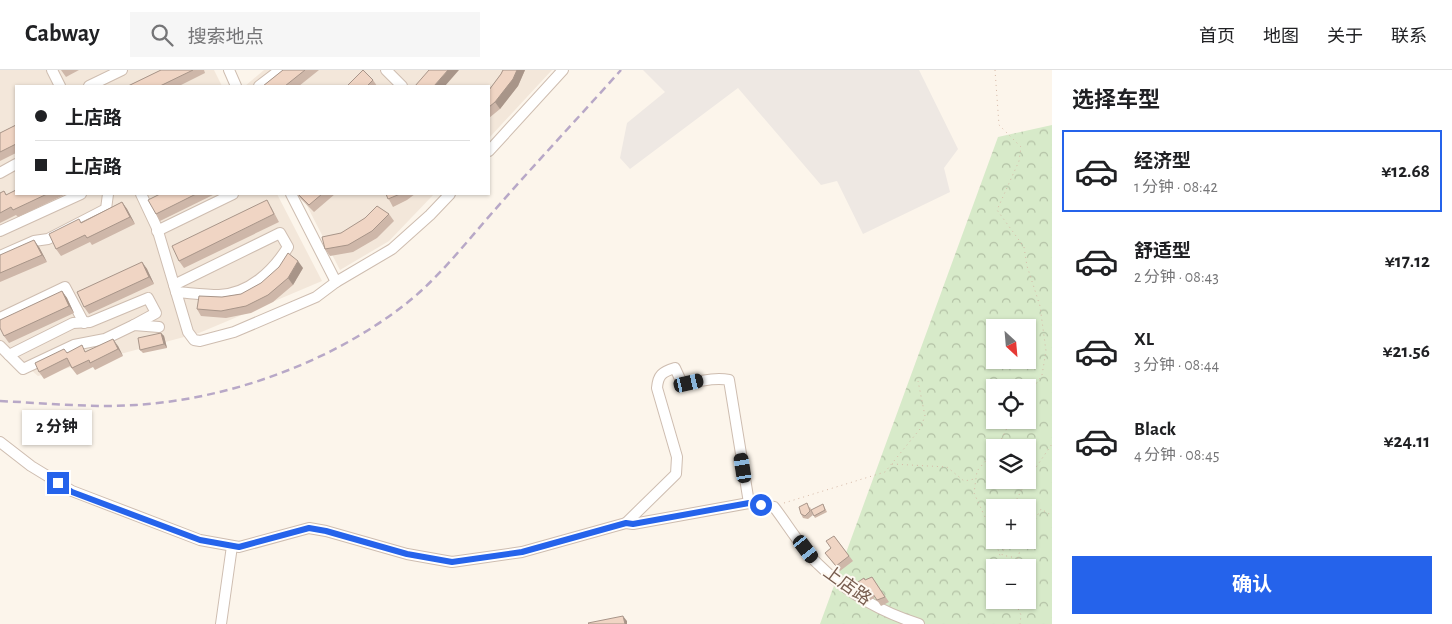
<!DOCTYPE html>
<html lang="zh">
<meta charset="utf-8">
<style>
:root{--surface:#fff;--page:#f6f6f6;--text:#202124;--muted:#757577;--line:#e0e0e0;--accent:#2563eb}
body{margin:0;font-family:"Alegreya Sans","Noto Sans SC",sans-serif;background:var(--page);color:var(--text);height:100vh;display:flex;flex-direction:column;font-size:19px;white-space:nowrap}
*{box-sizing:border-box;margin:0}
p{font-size:16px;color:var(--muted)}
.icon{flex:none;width:28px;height:28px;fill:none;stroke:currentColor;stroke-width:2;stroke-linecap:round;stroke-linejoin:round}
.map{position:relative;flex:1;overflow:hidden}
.sheet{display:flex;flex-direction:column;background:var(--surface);width:400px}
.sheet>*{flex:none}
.guide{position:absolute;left:15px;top:15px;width:475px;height:110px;border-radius:0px;box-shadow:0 1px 4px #0004;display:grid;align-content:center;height:110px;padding:0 20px;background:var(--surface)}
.needle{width:32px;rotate:154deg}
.buttons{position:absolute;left:986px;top:249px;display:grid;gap:10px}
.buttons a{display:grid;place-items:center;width:50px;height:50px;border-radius:0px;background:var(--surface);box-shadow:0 1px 4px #0004;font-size:25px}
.end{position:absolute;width:22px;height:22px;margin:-11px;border:6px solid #2563eb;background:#fff;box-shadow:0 0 0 2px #fff}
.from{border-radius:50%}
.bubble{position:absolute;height:35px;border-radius:0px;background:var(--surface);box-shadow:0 1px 4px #0004;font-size:16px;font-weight:700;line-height:35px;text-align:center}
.car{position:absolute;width:15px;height:30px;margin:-15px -8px;border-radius:6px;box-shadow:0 0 4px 1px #0007;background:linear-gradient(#222 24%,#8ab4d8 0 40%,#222 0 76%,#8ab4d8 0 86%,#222 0)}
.guide b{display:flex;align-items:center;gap:18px;height:48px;font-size:19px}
.guide b+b{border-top:1px solid var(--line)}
.guide i{width:12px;height:12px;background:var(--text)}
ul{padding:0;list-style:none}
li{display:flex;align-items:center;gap:15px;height:82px;margin:0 10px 8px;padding:0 10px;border:2px solid transparent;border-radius:0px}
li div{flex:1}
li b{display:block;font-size:19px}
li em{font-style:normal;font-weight:700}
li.current{border-color:var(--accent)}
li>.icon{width:45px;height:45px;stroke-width:1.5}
h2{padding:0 20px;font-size:22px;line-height:60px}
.action{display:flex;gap:10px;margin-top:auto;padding:10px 20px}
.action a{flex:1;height:58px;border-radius:0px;background:var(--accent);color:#fff;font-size:20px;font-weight:700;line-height:58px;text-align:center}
header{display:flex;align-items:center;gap:30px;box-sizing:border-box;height:70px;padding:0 25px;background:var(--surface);border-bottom:1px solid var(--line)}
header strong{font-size:24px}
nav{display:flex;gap:28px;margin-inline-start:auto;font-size:18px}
.search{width:350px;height:45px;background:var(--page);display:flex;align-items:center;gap:12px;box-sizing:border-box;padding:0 18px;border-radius:0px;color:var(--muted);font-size:19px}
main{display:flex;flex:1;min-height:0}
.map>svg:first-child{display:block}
</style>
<header>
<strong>Cabway</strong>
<div class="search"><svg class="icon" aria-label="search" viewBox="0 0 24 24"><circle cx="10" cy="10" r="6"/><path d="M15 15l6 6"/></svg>搜索地点</div>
<nav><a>首页</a><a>地图</a><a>关于</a><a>联系</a></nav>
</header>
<main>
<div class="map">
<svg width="1052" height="554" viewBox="0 0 1052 554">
<defs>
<pattern id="forest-crowns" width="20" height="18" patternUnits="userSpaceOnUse" patternTransform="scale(1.25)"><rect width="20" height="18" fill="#d7eac9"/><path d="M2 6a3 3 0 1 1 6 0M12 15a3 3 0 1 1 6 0" fill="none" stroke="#b3c1a5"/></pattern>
</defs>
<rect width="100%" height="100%" fill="#fcf5eb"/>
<!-- residential -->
<g fill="#f3e7da">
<polygon points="0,0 214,0 222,16 16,16 16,124 277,124 322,211 199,263 38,306 0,273"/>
<polygon points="264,0 552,0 489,68 489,16 245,16"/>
<polygon points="301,124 434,124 389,171 340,200"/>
</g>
<!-- industrial -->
<polygon fill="#eee8e3" points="643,0 919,0 958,79 944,98 950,122 863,164 837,111 821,115 738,18 630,99 620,88 627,53 665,22"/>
<!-- forest -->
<path fill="url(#forest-crowns)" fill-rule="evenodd" d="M 1052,55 L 1052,554 L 820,554 L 998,67 ZM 995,258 L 1028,258 L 1028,290 L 995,290 ZM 995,318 L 1028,318 L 1028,350 L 995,350 ZM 995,378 L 1028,378 L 1028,410 L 995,410 ZM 995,438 L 1028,438 L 1028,470 L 995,470 ZM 995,498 L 1028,498 L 1028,530 L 995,530 Z"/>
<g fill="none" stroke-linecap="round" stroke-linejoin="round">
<defs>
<g id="minor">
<polyline points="52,0 60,16"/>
<polyline points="229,0 236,16"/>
<polyline points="386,0 402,16"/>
<polyline points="89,16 122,0"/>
<polyline points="259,16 280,0"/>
<polyline points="489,81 563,0"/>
<polyline points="0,103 16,94"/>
<polyline points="141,124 157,158 188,262 194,270 200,271 234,262 316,227 336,212 392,179 430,145 450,124"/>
<polyline points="291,124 336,212"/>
<polyline points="0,161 81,124"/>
<polyline points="157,161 233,124"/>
<polyline points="0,186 34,171 48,169 106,139 108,124"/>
<path d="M 174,215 L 280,163 L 288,177 C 273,201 249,224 219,225 C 205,225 190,223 176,222"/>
<polyline points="0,248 65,217 84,253"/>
<polyline points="0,276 23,299 74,275 105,269 134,255 159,257"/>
<polyline points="9,285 73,253 90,252 148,228 156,243 134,255"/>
<path d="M 0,372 L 31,396 L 72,421 L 200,470 L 239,477 L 309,458 L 326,461 L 407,484 L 452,492 L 522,482 L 626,453 L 633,454 L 749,433 L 774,437 C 788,455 801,478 818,494 C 847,523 881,542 919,554"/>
<path d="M 626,453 L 676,404 L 677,387 L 657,318 C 658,305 662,302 675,298 L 681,311 C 697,315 709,306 729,310 L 749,433"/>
<polyline points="221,554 232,476"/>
</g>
</defs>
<!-- minor casing -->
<use href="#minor" stroke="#cebdb0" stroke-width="12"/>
<!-- path -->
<g stroke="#d6b8a6" stroke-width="1" stroke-dasharray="1 4" stroke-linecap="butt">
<polyline points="995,0 999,55 1021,77 1019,91 997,140 1024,177 1027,196 1040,236 1046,281 1042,305 1028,326"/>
<polyline points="997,378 1011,350"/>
<polyline points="995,380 977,401 974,423 995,469"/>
<polyline points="892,394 947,397 964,411 975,409"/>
<polyline points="1028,409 1052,374"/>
<polyline points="784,433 885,402 920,359 925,346 918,311"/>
<polyline points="1012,438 1027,410"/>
<polyline points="1028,462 1041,439 1049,444 1052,442"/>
<polyline points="995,470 1004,498"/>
<polyline points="1007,470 1002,485 1016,488"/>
<polyline points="1015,498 1023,470"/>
<polyline points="1014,530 1021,545 1020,554"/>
</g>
<!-- minor -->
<use href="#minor" stroke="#fff" stroke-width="10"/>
<!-- rail -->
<path stroke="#b8a8c7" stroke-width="2.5" stroke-dasharray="8 5" stroke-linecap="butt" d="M 0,331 C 45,333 91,338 136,335 C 229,329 329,293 403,236 C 437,210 463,176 492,143 C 534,95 578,48 621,0"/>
</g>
<!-- wall -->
<g fill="#ceb7a9">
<polygon points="61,0 79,0 66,7"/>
<polygon points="161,0 204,0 205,3 179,16 128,16"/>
<polygon points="283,0 319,0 299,16 263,16"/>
<polygon points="503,0 525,0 518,16 500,39 489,48 489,20 501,4"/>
<polygon points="373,10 377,16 347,16"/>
<polygon points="16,55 16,83 0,91 0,63"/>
<polygon points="4,121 7,125 16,124 66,124 18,147 16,145 0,153 0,123"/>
<polygon points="160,124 215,124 160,151 156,144"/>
<polygon points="297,124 335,124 314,142 301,129"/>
<polygon points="386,124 415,124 407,130 393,137"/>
<polygon points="122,132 127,139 135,154 92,175 90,172 61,186 56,179 81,152"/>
<polygon points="271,137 279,152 184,198 179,191"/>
<polygon points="389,144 394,151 377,168 353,182 330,186 325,179 341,163"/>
<polygon points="39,177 47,192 0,212 0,185"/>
<polygon points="142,192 147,199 154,214 89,244 84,237"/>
<polygon points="303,198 293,215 273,232 251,243 226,248 201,246 197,239 222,227 241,224"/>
<polygon points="62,221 67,228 74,243 9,273 4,266"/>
<polygon points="161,263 164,266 167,278 143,283 140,280"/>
<polygon points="118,276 123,286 95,300 93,297 77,305 70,296 44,309 39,302 67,282 86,282"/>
<polygon points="824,436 827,442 815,448 814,446"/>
<polygon points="810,437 813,445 808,449 803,448 801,444"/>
<polygon points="834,466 853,491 840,501 825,483 831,478"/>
<polygon points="872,507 889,532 881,536 875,527 868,532 855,514 866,510"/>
</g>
<!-- shaded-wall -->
<g fill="#a89589">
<polygon points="448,0 459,0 445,16 434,16"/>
<polygon points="517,0 525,0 518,16 500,39 495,32"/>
<polygon points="122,132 127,139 135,154 130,147"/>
<polygon points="34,170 39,177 47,192 42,185"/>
<polygon points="298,191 303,198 293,215 288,208"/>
<polygon points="142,192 147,199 154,214 149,207"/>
<polygon points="62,221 67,228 74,243 69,236"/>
<polygon points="161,263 164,266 167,278 164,274"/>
<polygon points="113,269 118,276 123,286 118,279"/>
<polygon points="623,546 627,551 627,554 625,554"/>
</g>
<!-- building -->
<g fill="#f0d5c4" stroke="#a89589">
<polygon points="161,0 193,0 160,16 128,16"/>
<polygon points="283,0 305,0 285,16 263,16"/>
<polygon points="363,0 373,10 367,16 347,16"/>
<polygon points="429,0 448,0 434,16 415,16"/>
<polygon points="503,0 517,0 513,9 495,32 489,37 489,20 501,4"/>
<polygon points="16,55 16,74 0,82 0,63"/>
<polygon points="16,120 16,124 47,124 13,140 11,137 0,143 0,123 4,121 6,125"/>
<polygon points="160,124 196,124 156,144 148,130"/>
<polygon points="298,124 322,124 309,135"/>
<polygon points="386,124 400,124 388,129"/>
<polygon points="267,130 274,144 179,191 172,176"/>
<polygon points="122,132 130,147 87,168 85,165 56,179 49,164 79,149 81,153"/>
<polygon points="377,136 389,144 372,161 348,175 325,179 322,167 341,163 365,148"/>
<polygon points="34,170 42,185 0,203 0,185"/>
<polygon points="288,183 298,191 288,208 268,225 246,236 221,241 197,239 199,226 222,227 241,224 261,213 279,197"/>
<polygon points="142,192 149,207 84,237 77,222"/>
<polygon points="62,221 69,236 4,266 0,258 0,250"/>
<polygon points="161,263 164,274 140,280 138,268"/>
<polygon points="113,269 118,279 90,293 89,290 72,298 67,288 39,302 35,293 64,279 67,283 82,275 85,282"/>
<polygon points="807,433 810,441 805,446 801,444 799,437"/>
<polygon points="823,434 825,440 814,446 811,440"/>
<polygon points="834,466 849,486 836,496 825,483 831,478 826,471"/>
<polygon points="872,507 885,527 877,530 871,521 865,527 855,514 864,508 865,510"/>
<polygon points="623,546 625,554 589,554 588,553"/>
</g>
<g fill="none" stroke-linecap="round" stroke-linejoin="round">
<!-- route -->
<polyline stroke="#2563eb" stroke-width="6" points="58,413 72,422 200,470 239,477 309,458 326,461 407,484 452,492 522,482 626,453 633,454 749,433 761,435"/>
</g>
<g text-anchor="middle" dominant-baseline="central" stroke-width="4" stroke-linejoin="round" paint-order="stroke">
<!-- street labels -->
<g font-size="18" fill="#775c4e" stroke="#fef9f2">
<text transform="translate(847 516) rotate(36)">上店路</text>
</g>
</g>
</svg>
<div class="buttons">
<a><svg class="needle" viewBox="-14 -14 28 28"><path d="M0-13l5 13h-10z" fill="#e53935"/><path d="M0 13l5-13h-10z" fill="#757577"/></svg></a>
<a><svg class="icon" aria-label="locate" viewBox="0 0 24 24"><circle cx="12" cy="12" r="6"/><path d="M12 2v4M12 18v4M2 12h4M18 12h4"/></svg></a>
<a><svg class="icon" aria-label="layers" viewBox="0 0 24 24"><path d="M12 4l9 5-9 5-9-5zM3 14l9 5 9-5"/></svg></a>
<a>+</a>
<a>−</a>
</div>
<i class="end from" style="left:761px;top:435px"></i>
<i class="end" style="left:58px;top:413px"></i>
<div class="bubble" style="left:22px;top:340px;width:70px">2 分钟</div>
<i class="car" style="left:689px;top:313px;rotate:77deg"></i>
<i class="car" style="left:743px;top:398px;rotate:351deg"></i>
<i class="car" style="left:806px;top:479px;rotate:143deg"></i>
<div class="guide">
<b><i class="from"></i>上店路</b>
<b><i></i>上店路</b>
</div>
</div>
<section class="sheet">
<h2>选择车型</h2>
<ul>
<li class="current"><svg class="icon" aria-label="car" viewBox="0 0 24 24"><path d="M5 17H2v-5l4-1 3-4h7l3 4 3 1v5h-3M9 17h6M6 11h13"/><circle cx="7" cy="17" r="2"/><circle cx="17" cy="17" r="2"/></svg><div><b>经济型</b><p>1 分钟 · 08:42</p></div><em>¥12.68</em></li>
<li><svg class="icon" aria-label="car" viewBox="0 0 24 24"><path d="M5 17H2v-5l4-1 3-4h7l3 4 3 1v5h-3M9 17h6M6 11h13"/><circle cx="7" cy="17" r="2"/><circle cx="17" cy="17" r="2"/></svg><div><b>舒适型</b><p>2 分钟 · 08:43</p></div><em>¥17.12</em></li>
<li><svg class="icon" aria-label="car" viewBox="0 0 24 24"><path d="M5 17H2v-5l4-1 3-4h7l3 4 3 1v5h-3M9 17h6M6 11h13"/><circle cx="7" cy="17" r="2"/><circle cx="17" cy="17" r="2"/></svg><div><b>XL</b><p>3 分钟 · 08:44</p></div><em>¥21.56</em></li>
<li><svg class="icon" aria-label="car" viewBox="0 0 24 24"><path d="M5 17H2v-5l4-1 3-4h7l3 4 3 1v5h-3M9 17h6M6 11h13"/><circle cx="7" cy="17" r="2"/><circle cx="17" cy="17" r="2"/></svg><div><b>Black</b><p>4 分钟 · 08:45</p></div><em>¥24.11</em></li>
</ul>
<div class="action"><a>确认</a></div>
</section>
</main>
